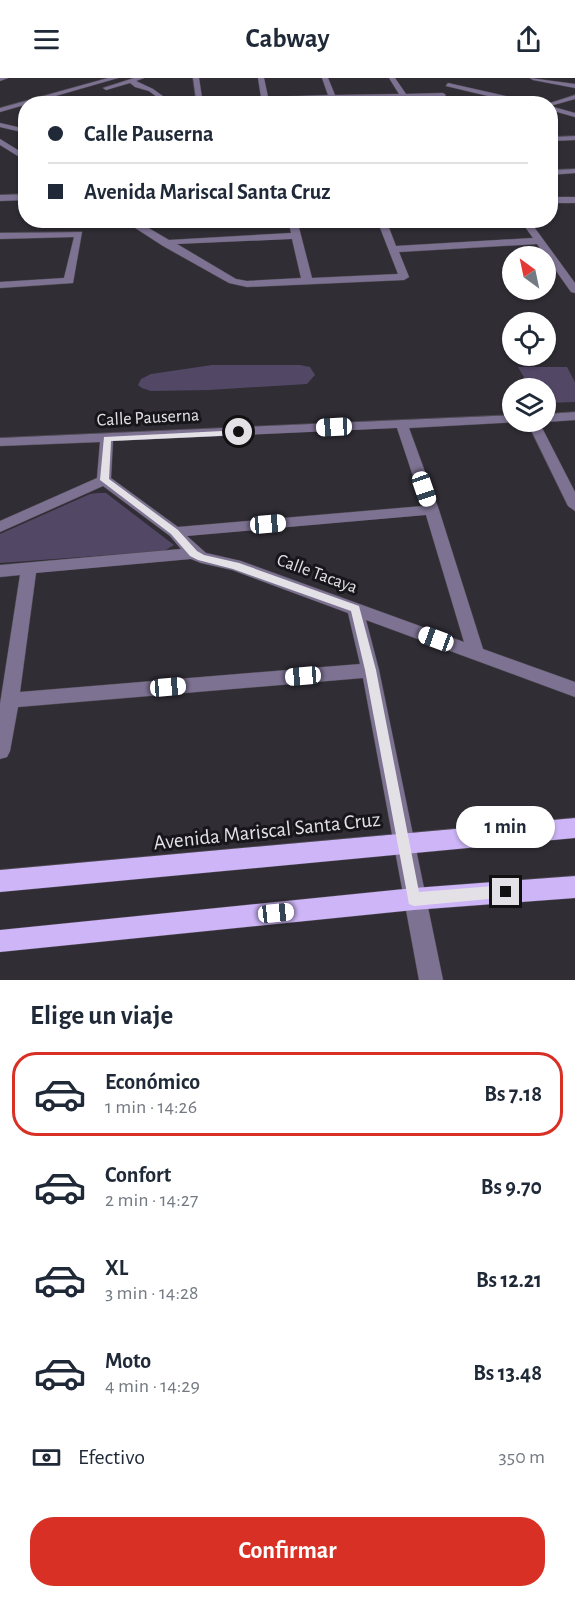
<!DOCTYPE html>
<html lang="es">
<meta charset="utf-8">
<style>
:root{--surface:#fff;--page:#f6f6f7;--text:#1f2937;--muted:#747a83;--line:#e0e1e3;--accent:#d93025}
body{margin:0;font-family:"Alegreya Sans",sans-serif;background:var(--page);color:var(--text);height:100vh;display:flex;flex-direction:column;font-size:22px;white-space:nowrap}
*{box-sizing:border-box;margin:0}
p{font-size:20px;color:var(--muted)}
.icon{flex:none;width:33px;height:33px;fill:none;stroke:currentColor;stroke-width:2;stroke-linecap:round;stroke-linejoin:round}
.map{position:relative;height:902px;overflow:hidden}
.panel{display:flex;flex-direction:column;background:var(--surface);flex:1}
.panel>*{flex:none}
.top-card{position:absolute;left:18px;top:18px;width:540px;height:132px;border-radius:24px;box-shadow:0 2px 4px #0004;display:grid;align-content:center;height:132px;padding:0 30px;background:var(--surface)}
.needle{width:39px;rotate:327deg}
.tools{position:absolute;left:502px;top:168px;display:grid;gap:12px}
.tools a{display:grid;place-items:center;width:54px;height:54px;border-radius:50%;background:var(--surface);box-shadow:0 2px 4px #0004;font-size:30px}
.end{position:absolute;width:27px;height:27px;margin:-14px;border:8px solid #e3e1e6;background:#111;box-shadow:0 0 0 3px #111}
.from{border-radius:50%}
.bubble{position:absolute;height:42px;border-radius:21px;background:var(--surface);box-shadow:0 2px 4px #0004;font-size:20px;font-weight:700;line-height:42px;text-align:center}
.car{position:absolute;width:18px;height:36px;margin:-18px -9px;border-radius:8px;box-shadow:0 0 4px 2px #0007;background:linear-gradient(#fff 24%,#345 0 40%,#fff 0 76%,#345 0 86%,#fff 0)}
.top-card b{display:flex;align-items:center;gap:21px;height:57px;font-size:22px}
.top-card b+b{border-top:2px solid var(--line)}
.top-card i{width:15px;height:15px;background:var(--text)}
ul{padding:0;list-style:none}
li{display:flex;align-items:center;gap:18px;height:84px;margin:0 12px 9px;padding:0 18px;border:3px solid transparent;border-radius:24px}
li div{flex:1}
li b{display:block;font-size:22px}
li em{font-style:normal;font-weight:700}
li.on{border-color:var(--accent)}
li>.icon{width:54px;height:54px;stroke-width:1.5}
h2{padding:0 30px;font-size:27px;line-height:72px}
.pay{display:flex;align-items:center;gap:15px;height:66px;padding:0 30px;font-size:22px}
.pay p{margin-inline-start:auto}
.primary-button{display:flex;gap:12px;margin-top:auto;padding:12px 30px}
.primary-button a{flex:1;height:69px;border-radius:24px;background:var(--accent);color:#fff;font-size:24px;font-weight:700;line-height:69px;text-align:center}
header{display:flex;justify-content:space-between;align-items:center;height:78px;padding:0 30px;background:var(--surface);font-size:27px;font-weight:700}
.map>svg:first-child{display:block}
</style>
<header><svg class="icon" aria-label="menu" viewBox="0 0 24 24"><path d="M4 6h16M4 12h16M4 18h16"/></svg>Cabway<svg class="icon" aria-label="share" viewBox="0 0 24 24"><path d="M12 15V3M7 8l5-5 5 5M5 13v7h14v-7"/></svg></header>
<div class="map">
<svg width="575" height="902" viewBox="0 0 575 902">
<rect width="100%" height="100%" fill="#302d35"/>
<!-- green -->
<g fill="#524765">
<polygon points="212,287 300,287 310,289 315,297 307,306 209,312 151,313 142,310 138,307 141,301 151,296"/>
<polygon points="518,289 567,289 575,304 575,324 546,325 546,310 530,310"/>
<polygon points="98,415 106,415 174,467 164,473 0,485 0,456 90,416"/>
</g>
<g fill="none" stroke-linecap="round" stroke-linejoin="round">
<defs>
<g id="minor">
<polygon points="0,0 8,0 0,3"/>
<polygon points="108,0 118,0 0,34 0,30"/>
<polygon points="134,0 144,0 136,3 153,11 174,26 166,26 149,13 135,9 130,5 106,12 103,10"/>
<polygon points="193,0 199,0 202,20 261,19 258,0 264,0 268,19 328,17 322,0 328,0 335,17 399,16 389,0 395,0 406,16 443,15 446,17 443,19 269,23 269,26 262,26 262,23 199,24 196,22"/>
<polygon points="530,0 575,6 575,10 533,2"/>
<polygon points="448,5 532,24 535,26 521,26 446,8"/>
<polygon points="575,17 575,21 550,28 550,26 547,26"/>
<polygon points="550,28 575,35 575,39 550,32"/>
<polygon points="0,45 26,51 26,55 0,49"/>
<polygon points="575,58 575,62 550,63 550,59"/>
<polygon points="0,61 26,77 26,83 0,67"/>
<polygon points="575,91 575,95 550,97 550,92"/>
<polygon points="26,116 26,122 0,123 0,117"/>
<rect x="550" y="119" width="25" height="6"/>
<path d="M 123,142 L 135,142 L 169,162 L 291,155 L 288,142 L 297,142 L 312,200 L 398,196 L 377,142 L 386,142 L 396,168 L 533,160 L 520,142 L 529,142 L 575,205 L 575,215 L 571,214 L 537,166 L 399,174 L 409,199 L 404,202 L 247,209 L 229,205 L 163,168 ZM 292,161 L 301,200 L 247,203 L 236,201 L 177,166 Z"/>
<polygon points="82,154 73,205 0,210 0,204 64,200 74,159 0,161 0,155"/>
<polygon points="575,334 575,342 546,344 544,344 546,336"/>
<path d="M 513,337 L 513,344 L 518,344 L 409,350 L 439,432 L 483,571 L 575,604 L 575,619 L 366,542 L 379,592 L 443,902 L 419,902 L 363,600 L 18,629 L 10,673 L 7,679 L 0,681 L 0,626 L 20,497 L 0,499 L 0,487 L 181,471 L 170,458 L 103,408 L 0,454 L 0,443 L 97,400 L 100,364 L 0,368 L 0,360 ZM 397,350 L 423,428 L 178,449 L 111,400 L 113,363 ZM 426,437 L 464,564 L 241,483 L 206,475 L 187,458 ZM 191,481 L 201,485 L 232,492 L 348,535 L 360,586 L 20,614 L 36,495 Z"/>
<polygon points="527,344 539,344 575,414 575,433 568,428"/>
</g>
<g id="major">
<polygon points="575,740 575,760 0,814 0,792"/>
<polygon points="575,798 575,820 414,832 0,874 0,852 414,810"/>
</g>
</defs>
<!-- minor casing -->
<use href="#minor" stroke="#4d4a51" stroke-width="1"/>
<!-- major casing -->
<use href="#major" stroke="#4d4a51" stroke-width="1"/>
<!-- minor -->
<use href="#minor" fill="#7e7292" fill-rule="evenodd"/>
<!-- major -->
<use href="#major" fill="#ceb5f7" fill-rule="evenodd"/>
</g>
<!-- route -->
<polygon fill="#e3e1e6" points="242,352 244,354 239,357 111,363 109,401 178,452 197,473 204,477 239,485 359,528 376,592 419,814 506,807 511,809 513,814 511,819 414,828 409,826 365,592 351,533 233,491 198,482 190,478 171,456 100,402 104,359"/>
<g text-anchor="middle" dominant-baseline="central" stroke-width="6" stroke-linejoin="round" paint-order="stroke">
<!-- street labels -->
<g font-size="18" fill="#e3e1e6" stroke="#17161a">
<text transform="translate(148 340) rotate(-3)">Calle Pauserna</text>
<text transform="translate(317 496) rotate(20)">Calle Tacaya</text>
</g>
<!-- near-street labels -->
<g font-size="21" fill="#e3e1e6" stroke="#17161a">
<text transform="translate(267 753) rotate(-6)">Avenida Mariscal Santa Cruz</text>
</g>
</g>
</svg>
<div class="tools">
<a><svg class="needle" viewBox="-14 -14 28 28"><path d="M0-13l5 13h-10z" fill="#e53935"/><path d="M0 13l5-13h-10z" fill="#747a83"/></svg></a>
<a><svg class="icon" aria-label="locate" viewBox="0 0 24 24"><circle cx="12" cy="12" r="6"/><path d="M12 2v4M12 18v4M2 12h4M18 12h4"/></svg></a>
<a><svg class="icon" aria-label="layers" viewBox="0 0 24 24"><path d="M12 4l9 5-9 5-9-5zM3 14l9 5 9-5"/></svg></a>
</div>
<i class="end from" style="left:239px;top:354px"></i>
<i class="end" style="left:506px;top:814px"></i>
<div class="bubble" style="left:456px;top:728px;width:99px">1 min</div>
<i class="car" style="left:334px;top:349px;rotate:267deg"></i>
<i class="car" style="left:424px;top:411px;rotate:161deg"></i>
<i class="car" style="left:268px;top:446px;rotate:85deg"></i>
<i class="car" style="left:436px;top:561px;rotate:290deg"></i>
<i class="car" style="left:303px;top:598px;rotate:265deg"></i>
<i class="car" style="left:168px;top:609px;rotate:85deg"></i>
<i class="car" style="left:276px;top:835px;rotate:84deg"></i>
<div class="top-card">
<b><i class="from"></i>Calle Pauserna</b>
<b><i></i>Avenida Mariscal Santa Cruz</b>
</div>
</div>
<section class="panel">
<h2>Elige un viaje</h2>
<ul>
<li class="on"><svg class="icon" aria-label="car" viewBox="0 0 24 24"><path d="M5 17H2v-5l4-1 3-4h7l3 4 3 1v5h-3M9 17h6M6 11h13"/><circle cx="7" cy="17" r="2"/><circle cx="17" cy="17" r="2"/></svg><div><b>Económico</b><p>1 min · 14:26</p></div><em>Bs 7.18</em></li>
<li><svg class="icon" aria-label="car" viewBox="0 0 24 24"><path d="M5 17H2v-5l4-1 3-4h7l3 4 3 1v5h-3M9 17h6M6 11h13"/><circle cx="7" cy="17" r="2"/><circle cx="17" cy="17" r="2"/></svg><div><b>Confort</b><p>2 min · 14:27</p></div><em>Bs 9.70</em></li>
<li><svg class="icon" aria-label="car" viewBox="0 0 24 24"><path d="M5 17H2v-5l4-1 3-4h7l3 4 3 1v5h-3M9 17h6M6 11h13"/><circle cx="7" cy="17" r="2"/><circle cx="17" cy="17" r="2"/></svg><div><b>XL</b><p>3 min · 14:28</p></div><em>Bs 12.21</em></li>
<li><svg class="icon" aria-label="car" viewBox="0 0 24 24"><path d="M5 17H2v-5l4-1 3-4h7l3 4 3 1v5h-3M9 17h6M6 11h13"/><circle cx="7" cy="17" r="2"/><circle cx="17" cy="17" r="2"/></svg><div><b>Moto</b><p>4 min · 14:29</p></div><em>Bs 13.48</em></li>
</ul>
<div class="pay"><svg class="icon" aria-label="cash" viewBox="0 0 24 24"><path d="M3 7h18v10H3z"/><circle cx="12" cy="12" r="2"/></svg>Efectivo<p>350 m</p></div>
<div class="primary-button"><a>Confirmar</a></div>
</section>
